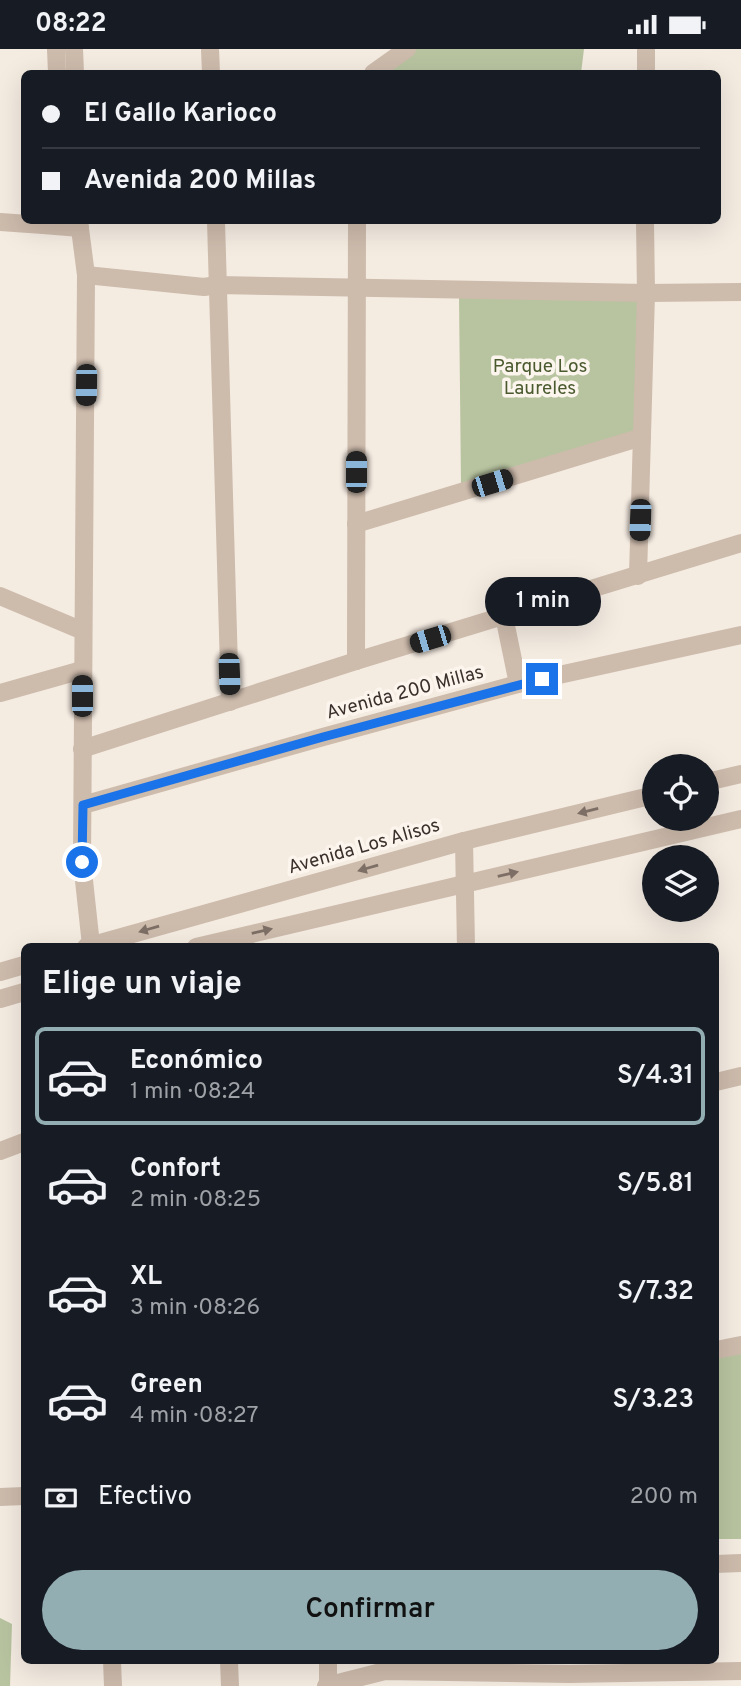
<!DOCTYPE html>
<html lang="es">
<meta charset="utf-8">
<style>
:root{--surface:#171b24;--page:#242831;--text:#f1f3f6;--muted:#9ea1a6;--line:#363941;--accent:#92aeb2}
body{margin:0;font-family:Overpass,sans-serif;background:var(--page);color:var(--text);height:100vh;display:flex;flex-direction:column;font-size:26px;white-space:nowrap}
*{box-sizing:border-box;margin:0}
p{font-size:23px;color:var(--muted)}
.icon{flex:none;width:38px;height:38px;fill:none;stroke:currentColor;stroke-width:2;stroke-linecap:round;stroke-linejoin:round}
.map{position:relative;flex:1;overflow:hidden}
.details{position:absolute;left:21px;top:894px;width:698px;height:721px;display:flex;flex-direction:column;background:var(--surface);border-radius:10px;box-shadow:0 7px 28px #0002}
.details>*{flex:none}
.banner{position:absolute;left:21px;top:21px;width:700px;height:154px;border-radius:10px;box-shadow:0 7px 28px #0002;display:grid;align-content:center;height:154px;padding:0 21px;background:var(--surface)}
.controls{position:absolute;left:642px;top:705px;display:grid;gap:14px}
.controls a{display:grid;place-items:center;width:77px;height:77px;border-radius:50%;background:var(--surface);box-shadow:0 7px 28px #0002;font-size:35px}
.end{position:absolute;width:32px;height:32px;margin:-16px;border:9px solid #1a73e8;background:#fff;box-shadow:0 0 0 4px #fff}
.from{border-radius:50%}
.bubble{position:absolute;height:49px;border-radius:24px;background:var(--surface);box-shadow:0 7px 28px #0002;font-size:23px;font-weight:600;line-height:49px;text-align:center}
.car{position:absolute;width:21px;height:42px;margin:-21px -10px;border-radius:9px;box-shadow:0 0 5px 2px #0007;background:linear-gradient(#222 24%,#8ab4d8 0 40%,#222 0 76%,#8ab4d8 0 86%,#222 0)}
.banner b{display:flex;align-items:center;gap:24px;height:66px;font-size:26px}
.banner b+b{border-top:2px solid var(--line)}
.banner i{width:18px;height:18px;background:var(--text)}
ul{padding:0;list-style:none}
li{display:flex;align-items:center;gap:21px;height:98px;margin:0 14px 10px;padding:0 7px;border:4px solid transparent;border-radius:10px}
li div{flex:1}
li b{display:block;font-size:26px}
li em{font-style:normal;font-weight:600}
li.active{border-color:var(--accent)}
li>.icon{width:63px;height:63px;stroke-width:1.5}
h2{padding:0 21px;font-size:32px;line-height:84px}
.pay{display:flex;align-items:center;gap:18px;height:77px;padding:0 21px;font-size:26px}
.pay p{margin-inline-start:auto}
.action{display:flex;gap:14px;margin-top:auto;padding:14px 21px}
.action a{flex:1;height:80px;border-radius:42px;background:var(--accent);color:#111;font-size:28px;font-weight:600;line-height:80px;text-align:center}
.status{display:flex;justify-content:space-between;align-items:center;height:49px;padding:0 35px;background:var(--surface);direction:ltr}
.status svg{height:19px;fill:currentColor}
.map>svg:first-child{display:block}
</style>
<div class="status"><b>08:22</b><svg viewBox="0 0 49 12"><path d="M0 12V9h3v3zM5 12V6h3v6zM10 12V3h3v9zM15 12V0h3v12zM26 1h20v11H26zM47 4h2v5h-2z"/></svg></div>
<div class="map">
<svg width="741" height="1637" viewBox="0 0 741 1637">
<rect width="100%" height="100%" fill="#f4ebe1"/>
<!-- green -->
<g fill="#b8c4a0">
<polygon points="416,0 584,0 581,24 384,24"/>
<polygon points="459,248 639,250 636,384 461,435"/>
<polygon points="741,1303 741,1490 716,1490 716,1308"/>
<polygon points="0,1569 12,1575 10,1637 0,1637"/>
</g>
<g fill="none" stroke-linecap="round" stroke-linejoin="round">
<!-- minor -->
<g stroke="#cdbbac" stroke-width="18">
<polyline points="210,0 211,24"/>
<polyline points="373,24 407,0"/>
<polyline points="646,24 646,0"/>
<polyline points="216,172 230,653"/>
<polyline points="0,173 43,176"/>
<polyline points="86,226 204,238 217,236 646,244 741,243"/>
<polyline points="356,475 642,388"/>
<polyline points="638,527 646,244 645,172"/>
<polyline points="0,547 83,582"/>
<polyline points="504,567 518,635"/>
<polyline points="356,612 357,172"/>
<polyline points="0,644 82,621"/>
<polyline points="82,700 356,612 741,494"/>
<polyline points="83,756 323,688 518,635 741,586"/>
<polyline points="464,792 466,898"/>
<polyline points="716,1033 741,1027"/>
<polyline points="0,1102 24,1093"/>
<polyline points="716,1301 741,1296"/>
<polyline points="0,1448 24,1447"/>
<polyline points="716,1515 741,1514"/>
<polyline points="112,1612 113,1637"/>
<polyline points="229,1612 230,1637"/>
<polyline points="328,1636 328,1612"/>
<polyline points="326,1637 385,1622 569,1625 741,1622"/>
</g>
<!-- tertiary -->
<g stroke="#cdbbac" stroke-width="18">
<polyline points="56,0 57,24"/>
<polyline points="74,0 75,24"/>
<polyline points="44,172 43,176 80,179"/>
<polyline points="79,172 86,226 82,813 91,896"/>
<polyline points="707,733 741,725"/>
<polyline points="86,898 464,792 654,746"/>
<polyline points="196,898 741,770"/>
<polyline points="0,923 24,916"/>
<polyline points="0,950 24,943"/>
</g>
</g>
<!-- one-way arrows -->
<defs><path id="oneway-solid" d="M-6-.8H1V-3.2L6.5 0L1 3.2V.8H-6Z" transform="scale(1.75)"/></defs>
<g fill="#7d6f65">
<use href="#oneway-solid" transform="translate(588 762) rotate(166)"/>
<use href="#oneway-solid" transform="translate(368 819) rotate(164)"/>
<use href="#oneway-solid" transform="translate(508 825) rotate(-13)"/>
<use href="#oneway-solid" transform="translate(149 880) rotate(164)"/>
<use href="#oneway-solid" transform="translate(262 882) rotate(-13)"/>
</g>
<g fill="none" stroke-linecap="round" stroke-linejoin="round">
<!-- route -->
<polyline stroke="#1a73e8" stroke-width="9" points="82,813 83,756 323,688 542,630"/>
</g>
<g text-anchor="middle" dominant-baseline="central" stroke-width="7" stroke-linejoin="round" paint-order="stroke">
<!-- park labels -->
<g font-size="19" fill="#4a5a2e" stroke="#fbf5ee">
<text x="540" y="318">Parque Los<tspan x="540" dy="22">Laureles</tspan></text>
</g>
<!-- street labels -->
<g font-size="19" fill="#3b302b" stroke="#fbf5ee">
<text transform="translate(405 644) rotate(-15)">Avenida 200 Millas</text>
<text transform="translate(364 798) rotate(-16)">Avenida Los Alisos</text>
</g>
</g>
</svg>
<div class="controls">
<a><svg class="icon" aria-label="locate" viewBox="0 0 24 24"><circle cx="12" cy="12" r="6"/><path d="M12 2v4M12 18v4M2 12h4M18 12h4"/></svg></a>
<a><svg class="icon" aria-label="layers" viewBox="0 0 24 24"><path d="M12 4l9 5-9 5-9-5zM3 14l9 5 9-5"/></svg></a>
</div>
<i class="end from" style="left:82px;top:813px"></i>
<i class="end" style="left:542px;top:630px"></i>
<div class="bubble" style="left:485px;top:528px;width:116px">1 min</div>
<i class="car" style="left:86px;top:336px;rotate:181deg"></i>
<i class="car" style="left:356px;top:423px;rotate:0deg"></i>
<i class="car" style="left:492px;top:434px;rotate:73deg"></i>
<i class="car" style="left:640px;top:471px;rotate:182deg"></i>
<i class="car" style="left:430px;top:590px;rotate:253deg"></i>
<i class="car" style="left:229px;top:625px;rotate:178deg"></i>
<i class="car" style="left:82px;top:647px;rotate:0deg"></i>
<div class="banner">
<b><i class="from"></i>El Gallo Karioco</b>
<b><i></i>Avenida 200 Millas</b>
</div>
<section class="details">
<h2>Elige un viaje</h2>
<ul>
<li class="active"><svg class="icon" aria-label="car" viewBox="0 0 24 24"><path d="M5 17H2v-5l4-1 3-4h7l3 4 3 1v5h-3M9 17h6M6 11h13"/><circle cx="7" cy="17" r="2"/><circle cx="17" cy="17" r="2"/></svg><div><b>Económico</b><p>1 min · 08:24</p></div><em>S/4.31</em></li>
<li><svg class="icon" aria-label="car" viewBox="0 0 24 24"><path d="M5 17H2v-5l4-1 3-4h7l3 4 3 1v5h-3M9 17h6M6 11h13"/><circle cx="7" cy="17" r="2"/><circle cx="17" cy="17" r="2"/></svg><div><b>Confort</b><p>2 min · 08:25</p></div><em>S/5.81</em></li>
<li><svg class="icon" aria-label="car" viewBox="0 0 24 24"><path d="M5 17H2v-5l4-1 3-4h7l3 4 3 1v5h-3M9 17h6M6 11h13"/><circle cx="7" cy="17" r="2"/><circle cx="17" cy="17" r="2"/></svg><div><b>XL</b><p>3 min · 08:26</p></div><em>S/7.32</em></li>
<li><svg class="icon" aria-label="car" viewBox="0 0 24 24"><path d="M5 17H2v-5l4-1 3-4h7l3 4 3 1v5h-3M9 17h6M6 11h13"/><circle cx="7" cy="17" r="2"/><circle cx="17" cy="17" r="2"/></svg><div><b>Green</b><p>4 min · 08:27</p></div><em>S/3.23</em></li>
</ul>
<div class="pay"><svg class="icon" aria-label="cash" viewBox="0 0 24 24"><path d="M3 7h18v10H3z"/><circle cx="12" cy="12" r="2"/></svg>Efectivo<p>200 m</p></div>
<div class="action"><a>Confirmar</a></div>
</section>
</div>
